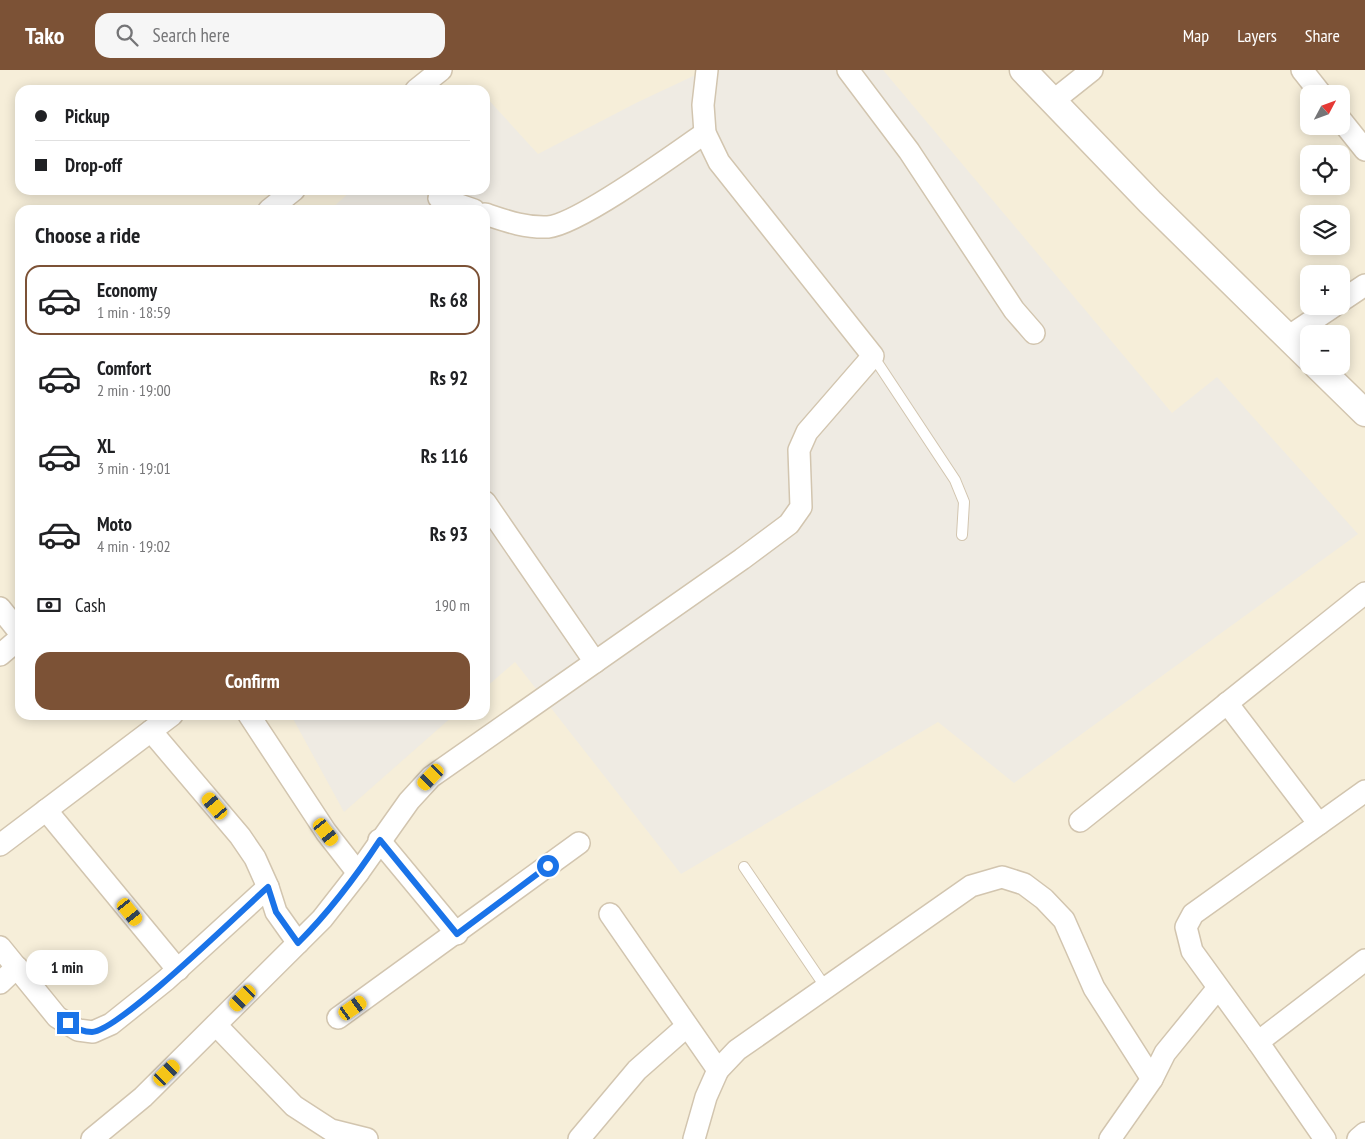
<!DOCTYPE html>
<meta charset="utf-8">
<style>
:root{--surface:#fff;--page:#f6f6f6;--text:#202124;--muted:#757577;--line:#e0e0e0;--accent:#7c5236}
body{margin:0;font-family:"PT Sans Narrow",sans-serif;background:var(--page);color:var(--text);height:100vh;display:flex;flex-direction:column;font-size:19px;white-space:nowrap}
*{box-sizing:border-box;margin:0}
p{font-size:16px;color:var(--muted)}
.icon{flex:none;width:28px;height:28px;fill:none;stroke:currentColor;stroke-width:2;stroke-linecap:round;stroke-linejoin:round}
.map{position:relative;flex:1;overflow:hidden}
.sheet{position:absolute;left:15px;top:135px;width:475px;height:515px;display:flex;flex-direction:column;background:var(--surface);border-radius:15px;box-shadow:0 2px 12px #0003}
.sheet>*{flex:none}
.guide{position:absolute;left:15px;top:15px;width:475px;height:110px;border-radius:15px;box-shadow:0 2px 12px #0003;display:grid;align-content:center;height:110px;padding:0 20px;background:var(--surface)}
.needle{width:32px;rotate:49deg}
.fabs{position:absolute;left:1300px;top:15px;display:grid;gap:10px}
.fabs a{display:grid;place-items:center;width:50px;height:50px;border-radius:10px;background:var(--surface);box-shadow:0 2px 12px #0003;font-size:25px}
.end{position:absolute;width:22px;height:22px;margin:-11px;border:6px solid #1a73e8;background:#fff;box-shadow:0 0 0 2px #fff}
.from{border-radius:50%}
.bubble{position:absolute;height:35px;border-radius:15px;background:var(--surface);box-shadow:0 2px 12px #0003;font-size:16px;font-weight:800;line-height:35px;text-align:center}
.car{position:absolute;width:15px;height:30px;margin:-15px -8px;border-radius:6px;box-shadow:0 0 4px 1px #0007;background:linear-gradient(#f5c518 24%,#345 0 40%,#f5c518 0 76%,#345 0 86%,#f5c518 0)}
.guide b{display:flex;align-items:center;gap:18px;height:48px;font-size:19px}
.guide b+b{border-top:1px solid var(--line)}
.guide i{width:12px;height:12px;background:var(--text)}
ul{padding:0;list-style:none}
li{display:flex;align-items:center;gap:15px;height:70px;margin:0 10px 8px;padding:0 10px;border:2px solid transparent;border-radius:15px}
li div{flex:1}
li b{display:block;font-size:19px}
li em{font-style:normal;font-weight:800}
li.on{border-color:var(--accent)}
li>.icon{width:45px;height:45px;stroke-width:1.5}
h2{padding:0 20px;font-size:22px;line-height:60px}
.pay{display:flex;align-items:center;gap:12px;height:55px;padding:0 20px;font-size:19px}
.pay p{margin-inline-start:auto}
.primary-button{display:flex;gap:10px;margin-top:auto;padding:10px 20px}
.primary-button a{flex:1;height:58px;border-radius:15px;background:var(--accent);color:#fff;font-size:20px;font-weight:800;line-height:58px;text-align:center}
header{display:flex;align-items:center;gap:30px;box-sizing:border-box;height:70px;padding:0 25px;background:var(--accent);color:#fff}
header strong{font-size:24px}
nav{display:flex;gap:28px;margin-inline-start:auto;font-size:18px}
.search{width:350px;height:45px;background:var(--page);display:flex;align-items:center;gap:12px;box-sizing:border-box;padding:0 18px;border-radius:15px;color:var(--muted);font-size:19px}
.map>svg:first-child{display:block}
</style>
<header>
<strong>Tako</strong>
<div class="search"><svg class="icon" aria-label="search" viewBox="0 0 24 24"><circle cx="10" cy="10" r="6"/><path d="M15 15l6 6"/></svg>Search here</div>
<nav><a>Map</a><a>Layers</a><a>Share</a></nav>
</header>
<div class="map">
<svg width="1365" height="1069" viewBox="0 0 1365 1069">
<rect width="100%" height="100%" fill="#fefaeb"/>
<!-- residential -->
<path fill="#f6eed9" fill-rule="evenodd" d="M 0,0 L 1365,0 L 1365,1069 L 0,1069 ZM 20,20 L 485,20 L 485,120 L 20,120 ZM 1309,24 L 1341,24 L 1341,56 L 1309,56 ZM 1309,84 L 1341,84 L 1341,116 L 1309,116 ZM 20,140 L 485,140 L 485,645 L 20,645 ZM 1309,144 L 1341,144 L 1341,176 L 1309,176 ZM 1309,204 L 1341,204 L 1341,236 L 1309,236 ZM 1309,264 L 1341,264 L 1341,296 L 1309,296 Z"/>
<!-- industrial -->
<g fill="#efebe3">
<polygon points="706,0 883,0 1172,343 1217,307 1358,464 1014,713 938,652 681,804 515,592 485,618 485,140 330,140 352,120 485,120 485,26 538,84 636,33"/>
<polygon points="291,645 454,645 344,742"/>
</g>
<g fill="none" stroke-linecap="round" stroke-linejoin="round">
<defs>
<g id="service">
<polyline points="873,286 955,410 964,432 962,465"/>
<polyline points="744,797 826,918"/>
</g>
<g id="minor">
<polyline points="848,0 909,81 1014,240 1034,263"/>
<polyline points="1302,0 1321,24"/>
<polyline points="416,20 441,0"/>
<polyline points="1053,31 1092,0"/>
<polyline points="1341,50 1365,80"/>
<polyline points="439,128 474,140"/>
<polyline points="269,140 294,120"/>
<path d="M 485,144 C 506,151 525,158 548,157 C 579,154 675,84 705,63"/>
<polyline points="1341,231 1365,215"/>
<polyline points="1288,267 1334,236"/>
<polyline points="485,432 595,592"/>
<polyline points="0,538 20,563"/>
<polyline points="0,585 20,568"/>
<polyline points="1227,633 1319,754"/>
<polyline points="249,645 326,762 358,803"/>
<polyline points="151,661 240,766 255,788 268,817 276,842 298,873"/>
<polyline points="46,740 178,900"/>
<polyline points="1080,751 1365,523"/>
<polyline points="379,770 457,864"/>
<polyline points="0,775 172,645"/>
<polyline points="610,844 718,1000"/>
<polyline points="0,877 57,947 78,960 93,962 111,954 166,910 268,817"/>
<polyline points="0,913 17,897"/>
<polyline points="338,948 579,773"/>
<polyline points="216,955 294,1036 331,1060 367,1069"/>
<polyline points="1258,972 1365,890"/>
<polyline points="92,1069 143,1027 322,849 358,803 409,731 431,707 742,489 789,454 801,437 799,380 807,362 873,286 719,92 705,63 703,35 707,0"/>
<polyline points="579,1069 637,1000 687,956"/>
<polyline points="694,1069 706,1027 718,1000 737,980 971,816 1002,807 1024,814 1044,829 1064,850 1094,918 1152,1009"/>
<polyline points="1110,1069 1152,1009 1165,983 1218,918"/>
<polyline points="1325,1069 1258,972 1192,881 1186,857 1193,844 1365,721"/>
<polyline points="1358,1069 1365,1063"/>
</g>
<g id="tertiary">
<polyline points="1023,0 1150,132 1309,288"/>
<polyline points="1317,296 1365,343"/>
</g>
</defs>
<!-- service casing -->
<use href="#service" stroke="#d2c5af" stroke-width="12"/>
<!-- minor casing -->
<use href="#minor" stroke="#d2c5af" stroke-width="24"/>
<!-- tertiary casing -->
<use href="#tertiary" stroke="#d2c5af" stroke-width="29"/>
<!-- service -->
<use href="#service" stroke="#fff" stroke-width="10"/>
<!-- minor -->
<use href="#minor" stroke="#fff" stroke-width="21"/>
<!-- tertiary -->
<use href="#tertiary" stroke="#fff" stroke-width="26"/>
</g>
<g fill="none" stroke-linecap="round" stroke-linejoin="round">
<!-- route -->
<path stroke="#1a73e8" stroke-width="6" d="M 68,953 C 75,958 83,962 92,962 C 119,961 241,841 268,817 L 276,842 L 298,873 C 329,842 355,808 380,770 L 457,864 L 548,796"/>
</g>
</svg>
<div class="fabs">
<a><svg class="needle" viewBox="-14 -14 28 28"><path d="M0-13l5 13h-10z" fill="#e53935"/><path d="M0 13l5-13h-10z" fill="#757577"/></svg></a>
<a><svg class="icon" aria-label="locate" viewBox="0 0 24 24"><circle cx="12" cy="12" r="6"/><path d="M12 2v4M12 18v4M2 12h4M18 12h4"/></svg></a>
<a><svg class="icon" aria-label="layers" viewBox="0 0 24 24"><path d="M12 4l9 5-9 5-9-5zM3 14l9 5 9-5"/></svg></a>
<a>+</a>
<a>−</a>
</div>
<i class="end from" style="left:548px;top:796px"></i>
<i class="end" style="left:68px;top:953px"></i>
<div class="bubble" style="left:26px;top:880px;width:82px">1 min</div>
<i class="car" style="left:431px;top:707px;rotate:224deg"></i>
<i class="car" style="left:215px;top:736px;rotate:320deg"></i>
<i class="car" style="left:326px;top:762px;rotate:142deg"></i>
<i class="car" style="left:130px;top:842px;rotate:141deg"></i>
<i class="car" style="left:243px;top:928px;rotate:225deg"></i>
<i class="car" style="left:353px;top:938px;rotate:55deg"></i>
<i class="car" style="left:167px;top:1003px;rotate:45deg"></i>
<div class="guide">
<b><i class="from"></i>Pickup</b>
<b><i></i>Drop-off</b>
</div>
<section class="sheet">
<h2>Choose a ride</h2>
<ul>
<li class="on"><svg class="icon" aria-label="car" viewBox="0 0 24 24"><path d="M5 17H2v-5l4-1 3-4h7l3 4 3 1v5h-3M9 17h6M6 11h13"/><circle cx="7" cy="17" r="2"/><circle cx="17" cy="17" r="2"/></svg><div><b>Economy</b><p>1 min · 18:59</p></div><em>Rs 68</em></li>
<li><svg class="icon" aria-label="car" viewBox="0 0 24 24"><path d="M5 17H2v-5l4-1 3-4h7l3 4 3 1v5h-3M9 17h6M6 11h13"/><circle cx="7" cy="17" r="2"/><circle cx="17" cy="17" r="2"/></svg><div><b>Comfort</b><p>2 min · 19:00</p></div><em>Rs 92</em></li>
<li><svg class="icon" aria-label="car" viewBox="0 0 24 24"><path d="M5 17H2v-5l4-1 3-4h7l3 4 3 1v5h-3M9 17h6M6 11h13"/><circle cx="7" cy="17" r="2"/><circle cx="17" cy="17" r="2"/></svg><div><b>XL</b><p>3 min · 19:01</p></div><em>Rs 116</em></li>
<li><svg class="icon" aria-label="car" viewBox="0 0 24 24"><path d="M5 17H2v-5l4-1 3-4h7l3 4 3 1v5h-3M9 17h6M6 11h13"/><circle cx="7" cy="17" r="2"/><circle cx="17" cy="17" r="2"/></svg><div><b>Moto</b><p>4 min · 19:02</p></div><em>Rs 93</em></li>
</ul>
<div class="pay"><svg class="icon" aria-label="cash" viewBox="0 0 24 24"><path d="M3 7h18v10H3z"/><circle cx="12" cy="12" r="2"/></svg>Cash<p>190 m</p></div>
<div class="primary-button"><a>Confirm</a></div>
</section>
</div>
